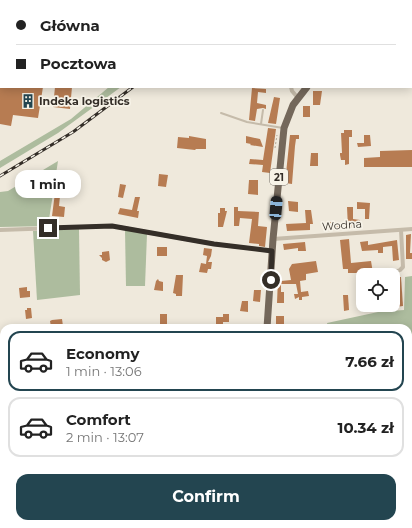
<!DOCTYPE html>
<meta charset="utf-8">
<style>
:root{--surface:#fff;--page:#f2f2f2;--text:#222;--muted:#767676;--line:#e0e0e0;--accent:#234550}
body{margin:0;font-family:Montserrat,sans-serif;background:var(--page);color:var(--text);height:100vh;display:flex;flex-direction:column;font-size:15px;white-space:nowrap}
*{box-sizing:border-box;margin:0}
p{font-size:13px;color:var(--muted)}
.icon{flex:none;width:22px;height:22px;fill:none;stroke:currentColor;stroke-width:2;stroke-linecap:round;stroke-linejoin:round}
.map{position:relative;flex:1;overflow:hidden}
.drawer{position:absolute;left:0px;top:324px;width:412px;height:204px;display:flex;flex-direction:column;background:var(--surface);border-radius:12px 12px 0 0;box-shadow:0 2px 10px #0003}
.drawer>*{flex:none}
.guide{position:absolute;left:0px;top:0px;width:412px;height:88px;box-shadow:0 2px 10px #0003;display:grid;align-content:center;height:88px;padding:0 16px;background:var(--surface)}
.fabs{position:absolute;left:356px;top:268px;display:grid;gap:8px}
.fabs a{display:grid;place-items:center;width:44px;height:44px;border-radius:8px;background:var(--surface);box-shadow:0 2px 10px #0003;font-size:20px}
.end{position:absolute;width:18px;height:18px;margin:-9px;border:5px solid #342e28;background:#fff;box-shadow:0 0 0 2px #fff}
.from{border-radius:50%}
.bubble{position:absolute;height:28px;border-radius:12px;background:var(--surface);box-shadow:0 2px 10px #0003;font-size:13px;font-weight:700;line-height:28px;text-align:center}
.car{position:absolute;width:12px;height:24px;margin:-12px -6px;border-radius:5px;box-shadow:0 0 3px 1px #0007;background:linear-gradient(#222 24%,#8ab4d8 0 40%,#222 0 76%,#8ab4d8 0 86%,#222 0)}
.guide b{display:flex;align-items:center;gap:14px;height:38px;font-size:15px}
.guide b+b{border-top:1px solid var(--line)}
.guide i{width:10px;height:10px;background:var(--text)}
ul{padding:7px 0 0;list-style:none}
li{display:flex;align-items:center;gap:12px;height:60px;margin:0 8px 6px;padding:0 8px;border:2px solid var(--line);border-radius:12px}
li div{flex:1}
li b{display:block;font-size:15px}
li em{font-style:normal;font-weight:700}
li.active{border-color:var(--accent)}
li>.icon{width:36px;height:36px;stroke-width:1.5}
.primary-button{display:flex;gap:8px;margin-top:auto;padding:8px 16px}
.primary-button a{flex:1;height:46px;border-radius:12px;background:var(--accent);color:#fff;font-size:16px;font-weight:700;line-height:46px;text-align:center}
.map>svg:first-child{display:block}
</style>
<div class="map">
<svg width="412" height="528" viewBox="0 0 412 528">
<rect width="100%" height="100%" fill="#efe9dc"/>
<!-- green -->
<g fill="#adbc9e">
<polygon points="109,87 121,87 58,133 0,168 0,161 71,119"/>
<polygon points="58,161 48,226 0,227 0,192 8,191"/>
<polygon points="79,229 80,295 37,300 33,231"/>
<polygon points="125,230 147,234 145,286 126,286"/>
<polygon points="412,276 412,376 408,377 408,328 328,328 327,323 378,312 404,310 405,277"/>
<polygon points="412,406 412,528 372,528 372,524 408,524 408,408"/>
<polygon points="4,416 4,498 0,500 0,417"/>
</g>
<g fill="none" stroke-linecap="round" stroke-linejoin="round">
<!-- river -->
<g stroke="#7f9fa8" stroke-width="9">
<polyline points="408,438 412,438"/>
<polyline points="0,442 4,435"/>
</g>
</g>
<!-- building -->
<g fill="#b77c52">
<polygon points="0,87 43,87 38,118 13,115 11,126 0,124"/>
<polygon points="55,87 72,87 70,109 53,107"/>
<polygon points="252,88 266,89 266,93 258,92 257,103 266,105 266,109 263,108 257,109 255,121 249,120"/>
<polygon points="313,91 322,91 320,105 313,105"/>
<polygon points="274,97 280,98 276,124 268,123"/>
<rect x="303" y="106" width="7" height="11"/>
<polygon points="268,128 276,129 270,173 262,172 263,165 249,164 250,159 263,160"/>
<polygon points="344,130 352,130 352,137 349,137 349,164 345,165 345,160 341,160 340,155 340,153 342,153 341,133 344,133"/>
<polygon points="290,135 299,135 299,139 296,139 295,146 292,184 285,183"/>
<polygon points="364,135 370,135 371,146 358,147 357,143 364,143"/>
<polygon points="189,136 206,139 206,149 196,149 195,150 177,148 178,137 189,138"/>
<polygon points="246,136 260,139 263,147 250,145 251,144 246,143"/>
<polygon points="412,150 412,167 364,167 364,158 380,157 380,151"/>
<polygon points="311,153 318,153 318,166 310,166"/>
<polygon points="159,174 168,175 166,187 158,186"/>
<polygon points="64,175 79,176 78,184 68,182 66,197 60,196 59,206 65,207 64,217 52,216 56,185 63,185"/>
<polygon points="249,180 258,180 258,195 248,194"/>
<polygon points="120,184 126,185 123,198 118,197"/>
<polygon points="135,197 140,197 137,211 139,211 138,218 118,214 120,208 132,210"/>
<polygon points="288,201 298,202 298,212 289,211"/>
<polygon points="357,202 370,203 369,219 365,219 365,209 357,209"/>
<polygon points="234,207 238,207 238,211 259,212 258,226 267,227 265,247 259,246 259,244 249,243 252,219 240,218 239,226 234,226"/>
<polygon points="347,207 353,207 353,219 360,220 361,227 348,228"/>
<polygon points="220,208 225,208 225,211 227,211 223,227 218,227 218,213 220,213"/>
<polygon points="305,210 311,210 313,224 310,224 310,230 287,231 286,224 306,223"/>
<polygon points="327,222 338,222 339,228 327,229"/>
<polygon points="411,234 410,253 412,253 412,259 406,259 406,235"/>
<polygon points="349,239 351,263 371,261 373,273 348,273 348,269 343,269 340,240"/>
<polygon points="397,240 399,260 393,261 392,246 383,247 383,253 378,253 378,250 362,251 360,242 368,241 368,245"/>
<polygon points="305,242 306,251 298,251 298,248 284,250 283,244"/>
<rect x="157" y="247" width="10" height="9"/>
<polygon points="204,248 212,249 211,256 208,262 212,262 211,269 208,269 207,273 199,272 201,263 206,264 207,256 203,255"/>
<polygon points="109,251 110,260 106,262 102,260 102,258 99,255 102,255 102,252"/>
<polygon points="316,261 318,272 306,274 306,280 300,281 301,292 308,291 309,296 302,297 302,300 299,300 299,297 295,299 294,294 298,294 296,284 281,284 281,292 284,292 284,303 277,303 278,278 281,278 281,281 291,280 289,269 292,264"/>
<polygon points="176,275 183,275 182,296 176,296 176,294 173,293"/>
<polygon points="395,277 401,277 403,306 396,307"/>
<polygon points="158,279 159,281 163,282 163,291 154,290 156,281"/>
<polygon points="27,287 27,291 30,291 30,297 20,298 19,288"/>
<polygon points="254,290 261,290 260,302 253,301"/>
<polygon points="343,295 348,295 349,310 344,311"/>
<polygon points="242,301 248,301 248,312 240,311"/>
<polygon points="27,308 31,308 32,318 26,319 25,310 27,310"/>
<rect x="160" y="314" width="7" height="13"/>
<polygon points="223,314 229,314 229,322 223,322 223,326 218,328 216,326 216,317 223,317"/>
<rect x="276" y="316" width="8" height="12"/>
<polygon points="62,319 63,326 51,327 50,321 52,320"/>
<rect x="326" y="524" width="43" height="4"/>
</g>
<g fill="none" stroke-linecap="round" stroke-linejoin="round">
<!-- path -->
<g stroke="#b1a694" stroke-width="1" stroke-dasharray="2 2" stroke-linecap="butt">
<polyline points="399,1 399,0"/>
<polyline points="275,148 277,135"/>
<polyline points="188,524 189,528"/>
<polyline points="210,528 212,524"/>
</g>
<!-- service -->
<g stroke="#c5bbaa" stroke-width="2">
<polyline points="93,1 94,0"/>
<polyline points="200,1 200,0"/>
<polyline points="221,113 247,122 283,128"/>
<polyline points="261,124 263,110"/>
</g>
<!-- minor -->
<g stroke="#c5bbaa" stroke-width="4">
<polyline points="306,1 306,0"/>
<polyline points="411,62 412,62"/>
<polyline points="291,87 292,91 298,98"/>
<polyline points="0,230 112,226 214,244 272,251"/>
<polyline points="273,239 412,229"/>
<polyline points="390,275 392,273 400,270 403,267 401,230"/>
<polyline points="169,524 173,528"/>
</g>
<!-- tertiary -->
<polyline stroke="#c5bbaa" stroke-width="5.5" points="0,386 4,386"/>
<!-- primary -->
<g stroke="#74685b" stroke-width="7">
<polyline points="391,1 392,0"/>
<polyline points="267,328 273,239 284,128 293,105 307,87"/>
<polyline points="220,524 220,528"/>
</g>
<defs>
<g id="rail">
<polyline points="218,1 219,0"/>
<polyline points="0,176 73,132 133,87"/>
</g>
</defs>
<!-- rail casing -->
<use href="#rail" stroke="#342e28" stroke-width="3"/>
<!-- rail -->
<use href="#rail" stroke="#f7f3e8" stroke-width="1.5" stroke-dasharray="4.5" stroke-linecap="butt"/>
</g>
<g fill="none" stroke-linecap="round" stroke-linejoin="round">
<!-- route -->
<polyline stroke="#342e28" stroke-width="5" points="48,228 112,226 214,244 272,251 271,280"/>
</g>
<!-- icons -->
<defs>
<symbol id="building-bare" viewBox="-9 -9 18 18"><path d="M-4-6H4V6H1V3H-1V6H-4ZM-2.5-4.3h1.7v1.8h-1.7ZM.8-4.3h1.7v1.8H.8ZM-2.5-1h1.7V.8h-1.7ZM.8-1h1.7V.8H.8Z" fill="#234550" stroke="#f7f3e8" stroke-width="2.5" paint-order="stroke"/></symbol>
</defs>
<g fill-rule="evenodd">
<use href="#building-bare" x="18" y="91" width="20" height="20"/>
</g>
<g text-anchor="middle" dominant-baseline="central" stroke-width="3.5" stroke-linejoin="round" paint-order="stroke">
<!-- shield labels -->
<rect fill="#f7f3e8" stroke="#6e6962" stroke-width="1" x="270" y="169" width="18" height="16" rx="3"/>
<g font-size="10" font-weight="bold" fill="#342e28">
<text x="279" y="177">21</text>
</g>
<!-- poi labels -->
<g font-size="11" font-weight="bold" fill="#342e28" stroke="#f7f3e8" text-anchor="start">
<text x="39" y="101">Indeka logistics</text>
</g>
<!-- street labels -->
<g font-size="11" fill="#342e28" stroke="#f7f3e8">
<text transform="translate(342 225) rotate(-4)">Wodna</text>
</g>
</g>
</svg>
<div class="fabs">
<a><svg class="icon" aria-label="locate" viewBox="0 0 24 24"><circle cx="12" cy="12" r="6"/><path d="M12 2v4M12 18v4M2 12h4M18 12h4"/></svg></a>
</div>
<i class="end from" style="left:271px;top:280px"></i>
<i class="end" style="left:48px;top:228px"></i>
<div class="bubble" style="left:15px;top:170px;width:66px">1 min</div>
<i class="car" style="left:276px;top:208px;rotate:5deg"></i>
<div class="guide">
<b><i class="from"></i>Główna</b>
<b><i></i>Pocztowa</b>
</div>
<section class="drawer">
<ul>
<li class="active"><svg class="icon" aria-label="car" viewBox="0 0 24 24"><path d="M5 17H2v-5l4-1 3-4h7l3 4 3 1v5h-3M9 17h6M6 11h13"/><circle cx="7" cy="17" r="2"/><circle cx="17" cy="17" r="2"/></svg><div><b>Economy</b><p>1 min · 13:06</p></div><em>7.66 zł</em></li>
<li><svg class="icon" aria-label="car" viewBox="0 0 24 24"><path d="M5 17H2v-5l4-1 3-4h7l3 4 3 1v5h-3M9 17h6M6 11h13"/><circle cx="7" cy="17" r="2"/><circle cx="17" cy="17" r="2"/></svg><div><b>Comfort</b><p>2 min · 13:07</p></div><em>10.34 zł</em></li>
</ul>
<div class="primary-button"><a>Confirm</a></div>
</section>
</div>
